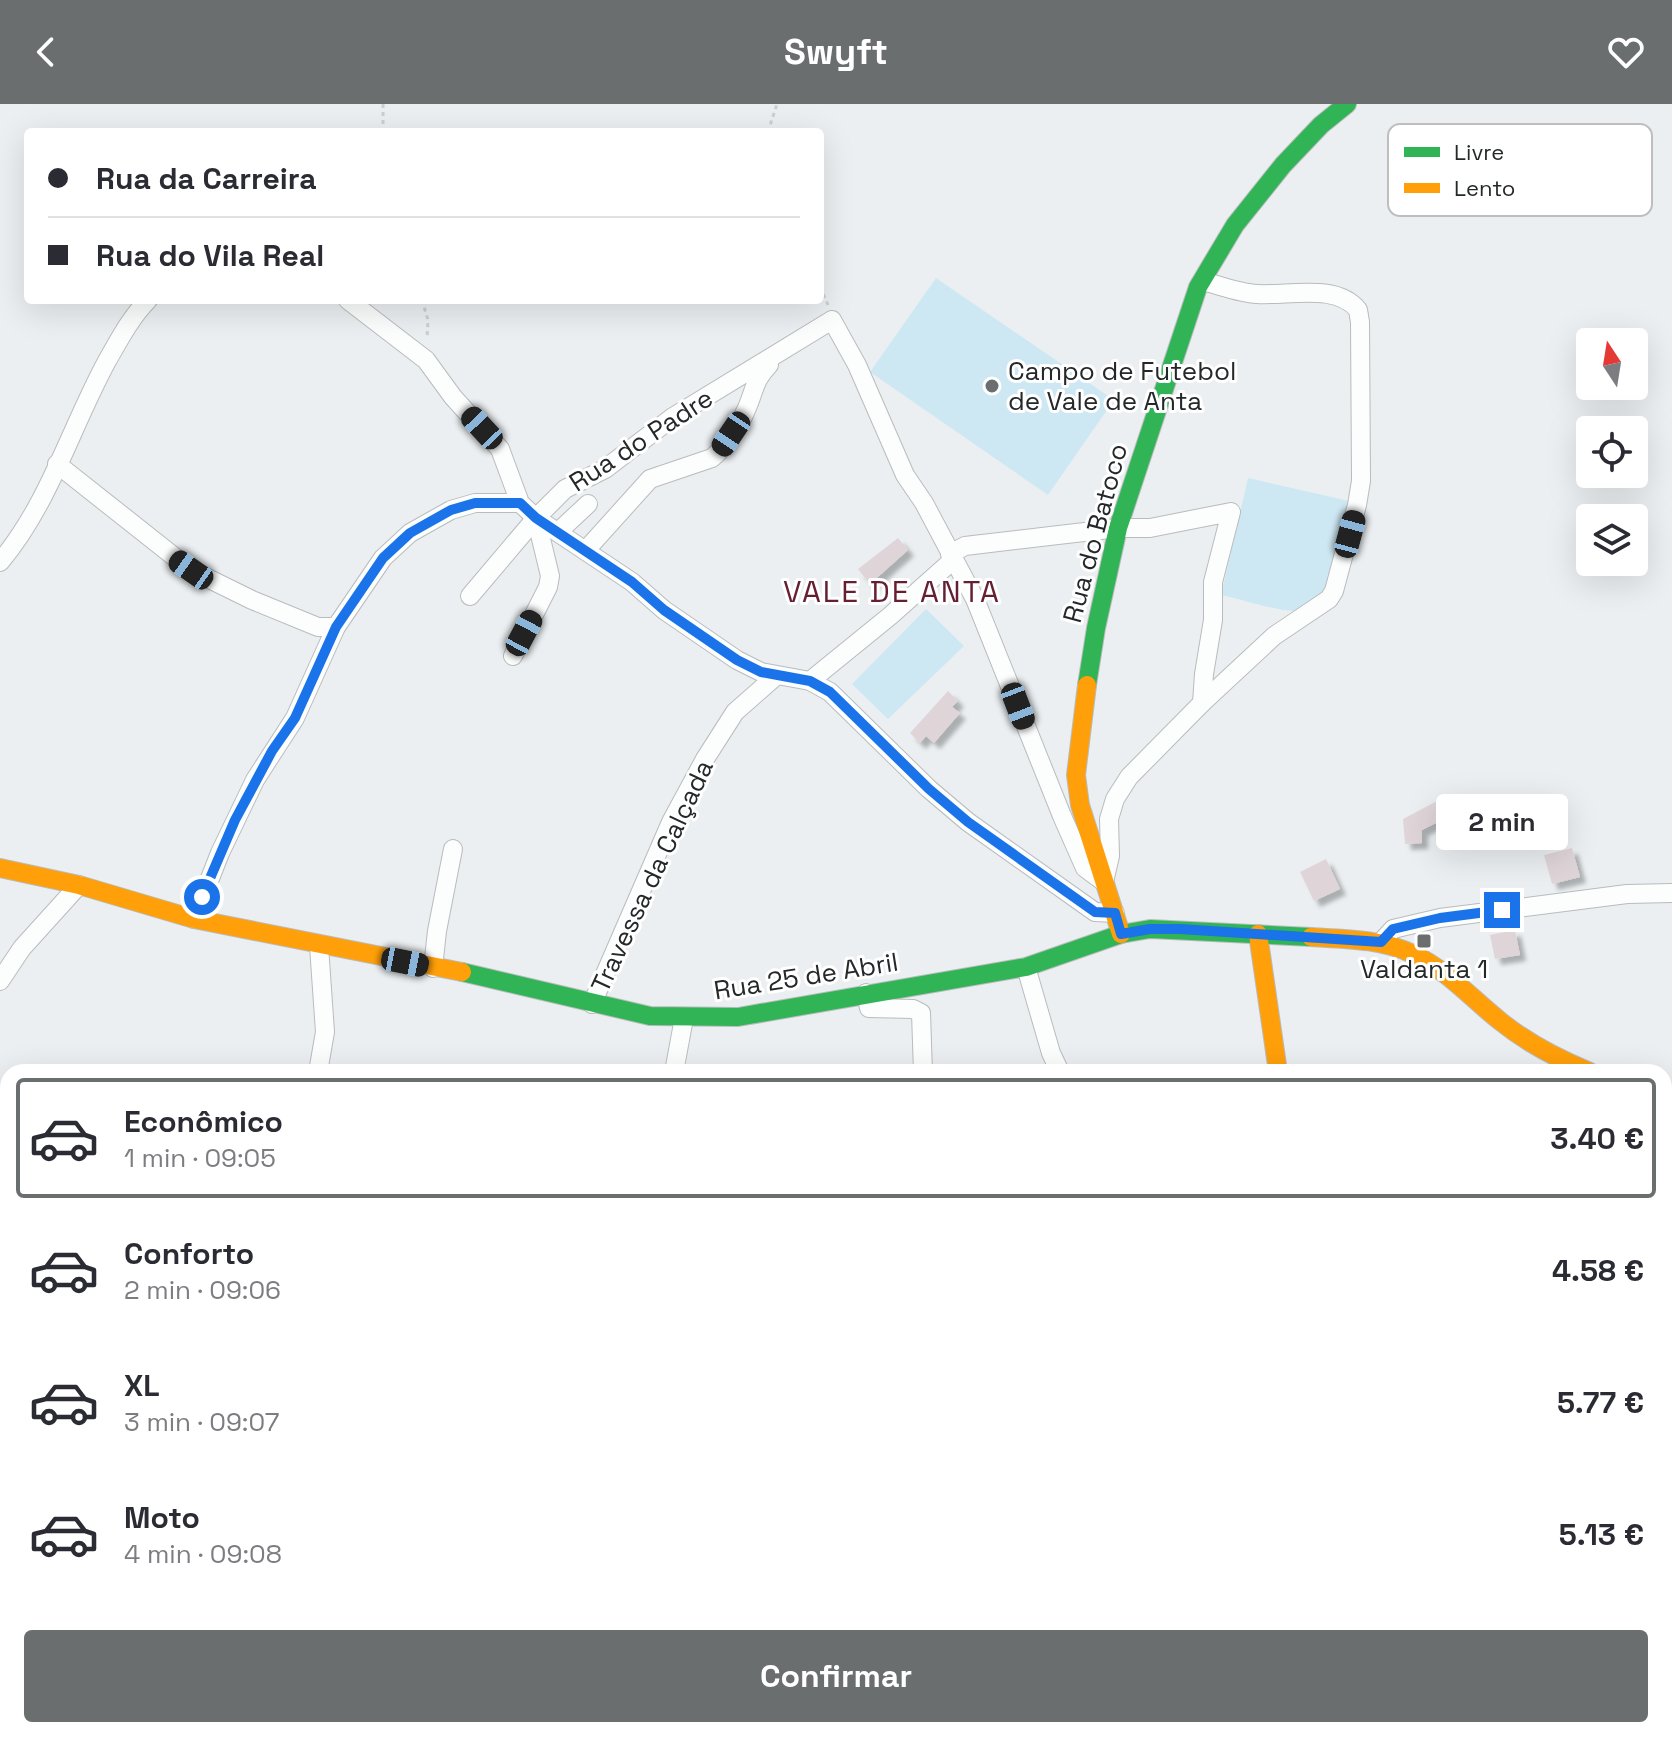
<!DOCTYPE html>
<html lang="pt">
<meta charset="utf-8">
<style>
:root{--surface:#fff;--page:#f7f7f7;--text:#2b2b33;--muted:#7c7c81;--line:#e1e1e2;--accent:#6a6e6f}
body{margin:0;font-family:"Space Grotesk",sans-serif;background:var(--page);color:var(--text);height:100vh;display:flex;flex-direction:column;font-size:30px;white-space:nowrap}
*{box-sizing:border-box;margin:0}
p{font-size:26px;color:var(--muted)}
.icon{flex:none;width:44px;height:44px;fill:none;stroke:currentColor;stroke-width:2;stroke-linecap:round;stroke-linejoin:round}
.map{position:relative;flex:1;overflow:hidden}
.sheet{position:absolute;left:0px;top:960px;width:1672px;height:674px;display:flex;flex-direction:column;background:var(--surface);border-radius:24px 24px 0 0;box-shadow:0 8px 32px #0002}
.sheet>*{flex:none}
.hud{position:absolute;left:24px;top:24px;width:800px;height:176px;border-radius:8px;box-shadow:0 8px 32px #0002;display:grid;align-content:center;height:176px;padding:0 24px;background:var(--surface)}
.needle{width:52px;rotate:348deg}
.buttons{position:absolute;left:1576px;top:224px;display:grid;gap:16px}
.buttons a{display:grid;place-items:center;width:72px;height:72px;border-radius:8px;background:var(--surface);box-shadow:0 8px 32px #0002;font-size:40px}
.end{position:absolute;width:36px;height:36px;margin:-18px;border:10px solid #1a73e8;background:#fff;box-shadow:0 0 0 4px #fff}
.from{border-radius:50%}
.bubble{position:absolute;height:56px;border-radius:8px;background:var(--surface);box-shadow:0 8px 32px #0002;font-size:26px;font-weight:700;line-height:56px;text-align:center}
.car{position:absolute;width:24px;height:48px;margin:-24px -12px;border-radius:10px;box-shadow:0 0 6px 2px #0007;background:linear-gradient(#222 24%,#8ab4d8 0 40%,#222 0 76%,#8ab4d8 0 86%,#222 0)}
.hud b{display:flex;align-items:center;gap:28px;height:76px;font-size:30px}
.hud b+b{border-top:2px solid var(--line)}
.hud i{width:20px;height:20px;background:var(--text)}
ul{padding:14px 0 0;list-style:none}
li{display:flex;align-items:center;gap:24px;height:120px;margin:0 16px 12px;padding:0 8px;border:4px solid transparent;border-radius:8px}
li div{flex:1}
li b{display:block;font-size:30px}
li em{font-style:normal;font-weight:700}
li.on{border-color:var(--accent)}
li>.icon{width:72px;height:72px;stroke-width:1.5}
.action{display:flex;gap:16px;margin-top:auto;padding:16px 24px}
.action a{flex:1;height:92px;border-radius:8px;background:var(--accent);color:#fff;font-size:32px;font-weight:700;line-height:92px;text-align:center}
header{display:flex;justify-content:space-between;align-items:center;height:104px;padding:0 24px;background:var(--accent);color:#fff;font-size:36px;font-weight:700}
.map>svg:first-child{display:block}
</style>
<header><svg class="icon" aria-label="back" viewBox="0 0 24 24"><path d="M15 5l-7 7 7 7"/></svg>Swyft<svg class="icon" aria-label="heart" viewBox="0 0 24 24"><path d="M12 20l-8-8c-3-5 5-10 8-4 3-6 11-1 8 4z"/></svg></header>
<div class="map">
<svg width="1672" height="1633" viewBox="0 0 1672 1633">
<defs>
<filter id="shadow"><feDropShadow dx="6" dy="6" stdDeviation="2" flood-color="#0004"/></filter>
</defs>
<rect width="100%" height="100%" fill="#ebeff1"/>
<!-- green -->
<g fill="#cee8f3">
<polygon points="936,174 1114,296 1048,391 870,268"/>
<path d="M 1248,374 L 1349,397 C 1341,428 1335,504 1294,507 C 1281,508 1236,494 1221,491 Z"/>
<polygon points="926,505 964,542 888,615 852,580"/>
<polygon points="815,1626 1090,1626 1088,1633 811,1633"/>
</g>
<!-- building -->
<g fill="#dfd5d8" filter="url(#shadow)">
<polygon points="898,434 908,446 870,480 858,465"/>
<polygon points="948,587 958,597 952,603 960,609 934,639 926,632 920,639 910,629"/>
<polygon points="1439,696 1461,713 1449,727 1438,718 1422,726 1422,739 1405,740 1403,715"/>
<polygon points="1572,744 1580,773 1552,780 1544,751"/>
<polygon points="1326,755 1340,785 1314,797 1300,768"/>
<polygon points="1515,826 1520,851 1495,855 1490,831"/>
</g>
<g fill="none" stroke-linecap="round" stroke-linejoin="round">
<defs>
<g id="street">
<polyline points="348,196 426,256 453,293 500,345 520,399 536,414 632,478 664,506 737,556 761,568 810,577 830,588 929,685 968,718 1095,808 1115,809"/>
<polyline points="57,360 191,466 252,496 318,523 336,523"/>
<polyline points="558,428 588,400"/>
<path d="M 586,446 L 650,375 L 712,354 C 726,342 739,323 746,306 C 755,287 753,277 769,261"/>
<polyline points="950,450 965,442 1118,424 1150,424 1231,408 1213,478 1213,516 1204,570 1202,599"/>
<path d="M 0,458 C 49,400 71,323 107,257 C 119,236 131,213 148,196"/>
<path d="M 470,492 L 536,414 L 565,385 L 605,365 L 673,313 L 832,216 L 857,261 L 905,371 L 924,399 L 975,495 L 1062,712 L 1085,764 L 1104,778 L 1110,752 L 1109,715 L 1115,695 L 1129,673 L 1202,599 L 1274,532 L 1329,495 L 1334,487 L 1357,401 L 1361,377 L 1360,218 L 1358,206 C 1337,179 1288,192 1257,190 C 1239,189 1219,181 1202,177"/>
<polyline points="513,552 548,483 550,472 536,414"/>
<polyline points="810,577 890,512 953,456"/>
<polyline points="194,815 220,749 255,676 295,614 336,523 383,454 410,429 451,406 475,399 520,399"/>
<polyline points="1381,838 1393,825 1440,814 1627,790 1672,789"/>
<polyline points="1026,863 1051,949 1060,968"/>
<polyline points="433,864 437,827 453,745"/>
<polyline points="0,877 22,844 79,781"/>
<polyline points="866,889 869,904 913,905 921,909 923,968"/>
<polyline points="592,900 671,718 705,655 735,608 776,572"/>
<polyline points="318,968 325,928 319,842"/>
<polyline points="674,968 684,914"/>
<polyline points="1664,1103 1672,1119"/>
<polyline points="266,1633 267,1626"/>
<polyline points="1124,1633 1125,1626"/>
</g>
<g id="fast">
<polyline points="1087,581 1096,524 1118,424 1198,183 1235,121 1283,61 1321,21 1347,0"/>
<polyline points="462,868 650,912 738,913 1026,863 1121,830 1150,825 1311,833"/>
<polyline points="1287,1633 1290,1626"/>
</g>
<g id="slow">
<polyline points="1087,581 1076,671 1080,701 1121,830"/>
<polyline points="0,764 79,781 194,815 462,868"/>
<polyline points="1258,830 1278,968"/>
<path d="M 1311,833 C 1346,835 1381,835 1413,850 C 1447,866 1471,894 1500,917 C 1527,939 1558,955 1590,968"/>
<polyline points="1664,995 1672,998"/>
</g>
</defs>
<!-- street casing -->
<use href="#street" stroke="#b9bcbd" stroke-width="20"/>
<!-- fast casing -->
<use href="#fast" stroke="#b9bcbd" stroke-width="20"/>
<!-- slow casing -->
<use href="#slow" stroke="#b9bcbd" stroke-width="20"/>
<!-- path -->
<g stroke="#cdcecf" stroke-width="3" stroke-dasharray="4 4" stroke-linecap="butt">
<polyline points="383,0 383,28"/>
<polyline points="768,28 777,0"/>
<polyline points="820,183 828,201"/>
<polyline points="422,196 428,216 427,235"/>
</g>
<!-- street -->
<use href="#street" stroke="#fcfdfd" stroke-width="18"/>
<!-- fast -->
<use href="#fast" stroke="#30b455" stroke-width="18"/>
<!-- slow -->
<use href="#slow" stroke="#ff9f0a" stroke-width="18"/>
</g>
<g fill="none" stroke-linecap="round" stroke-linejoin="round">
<!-- route -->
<polyline stroke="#1a73e8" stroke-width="10" points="202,793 235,716 272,647 295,614 336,523 383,454 410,429 451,406 475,399 520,399 536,414 632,478 664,506 737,556 761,568 810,577 830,588 929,685 968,718 1095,808 1115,809 1121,830 1150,825 1180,825 1381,838 1393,825 1440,814 1502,806"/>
</g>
<!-- markers -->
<g fill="#6a6e6f" stroke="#fff" stroke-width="3">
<circle cx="992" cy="282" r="8"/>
<rect x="1416" y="829" width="16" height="16" rx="4"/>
</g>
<g text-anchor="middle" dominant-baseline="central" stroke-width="6" stroke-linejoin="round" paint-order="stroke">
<!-- poi labels -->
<g font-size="26" fill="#242829" stroke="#fff" text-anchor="start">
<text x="1008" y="267">Campo de Futebol<tspan x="1008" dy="30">de Vale de Anta</tspan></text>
<text x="1424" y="865" text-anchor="middle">Valdanta 1</text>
</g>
<!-- street labels -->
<g font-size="26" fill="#242829" stroke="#fff">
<text transform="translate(641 336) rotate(-33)">Rua do Padre</text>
<text transform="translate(1095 429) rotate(-75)">Rua do Batoco</text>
<text transform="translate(652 772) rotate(-65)">Travessa da Calçada</text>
<text transform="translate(806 872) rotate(-9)">Rua 25 de Abril</text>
</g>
<!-- quarter labels -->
<g font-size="30" letter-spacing="2" fill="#641f32" stroke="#fff">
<text x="892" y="487">VALE DE ANTA</text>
</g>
</g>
<!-- legend -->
<rect x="1388" y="20" width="264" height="92" rx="12" fill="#fff" stroke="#bdbebf" stroke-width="2"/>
<rect x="1404" y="43" width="36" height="10" fill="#30b455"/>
<rect x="1404" y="79" width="36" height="10" fill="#ff9f0a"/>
<g font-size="22" fill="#242829">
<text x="1454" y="56">Livre</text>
<text x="1454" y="92">Lento</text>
</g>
</svg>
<div class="buttons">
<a><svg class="needle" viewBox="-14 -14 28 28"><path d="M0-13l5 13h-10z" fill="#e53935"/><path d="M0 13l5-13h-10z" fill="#7c7c81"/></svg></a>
<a><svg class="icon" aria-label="locate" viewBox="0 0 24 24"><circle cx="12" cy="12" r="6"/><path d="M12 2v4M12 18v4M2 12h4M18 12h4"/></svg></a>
<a><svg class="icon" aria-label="layers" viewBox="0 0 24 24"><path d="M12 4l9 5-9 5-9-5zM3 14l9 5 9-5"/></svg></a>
</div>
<i class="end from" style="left:202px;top:793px"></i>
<i class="end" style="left:1502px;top:806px"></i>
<div class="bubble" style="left:1436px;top:690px;width:132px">2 min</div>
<i class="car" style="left:482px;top:324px;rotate:317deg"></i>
<i class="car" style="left:731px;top:330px;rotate:214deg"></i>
<i class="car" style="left:1350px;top:430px;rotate:15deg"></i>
<i class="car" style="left:191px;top:466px;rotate:305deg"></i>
<i class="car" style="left:524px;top:529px;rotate:28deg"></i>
<i class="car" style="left:1018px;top:602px;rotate:159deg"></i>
<i class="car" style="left:405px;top:858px;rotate:101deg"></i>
<div class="hud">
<b><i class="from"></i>Rua da Carreira</b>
<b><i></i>Rua do Vila Real</b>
</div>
<section class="sheet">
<ul>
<li class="on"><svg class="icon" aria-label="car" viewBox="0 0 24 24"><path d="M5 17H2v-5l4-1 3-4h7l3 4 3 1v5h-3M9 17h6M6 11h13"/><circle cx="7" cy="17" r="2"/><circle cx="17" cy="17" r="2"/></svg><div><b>Econômico</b><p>1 min · 09:05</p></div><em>3.40 €</em></li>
<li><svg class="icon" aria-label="car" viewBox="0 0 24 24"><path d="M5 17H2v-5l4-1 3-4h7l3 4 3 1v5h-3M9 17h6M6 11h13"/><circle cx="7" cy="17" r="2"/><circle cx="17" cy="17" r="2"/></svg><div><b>Conforto</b><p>2 min · 09:06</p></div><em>4.58 €</em></li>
<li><svg class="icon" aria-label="car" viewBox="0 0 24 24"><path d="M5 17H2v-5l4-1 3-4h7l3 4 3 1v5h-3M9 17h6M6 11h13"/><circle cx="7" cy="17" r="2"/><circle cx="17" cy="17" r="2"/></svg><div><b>XL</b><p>3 min · 09:07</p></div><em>5.77 €</em></li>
<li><svg class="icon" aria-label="car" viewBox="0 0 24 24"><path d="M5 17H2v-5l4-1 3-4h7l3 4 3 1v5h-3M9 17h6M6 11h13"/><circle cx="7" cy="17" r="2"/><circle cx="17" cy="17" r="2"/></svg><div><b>Moto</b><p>4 min · 09:08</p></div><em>5.13 €</em></li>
</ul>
<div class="action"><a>Confirmar</a></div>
</section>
</div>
